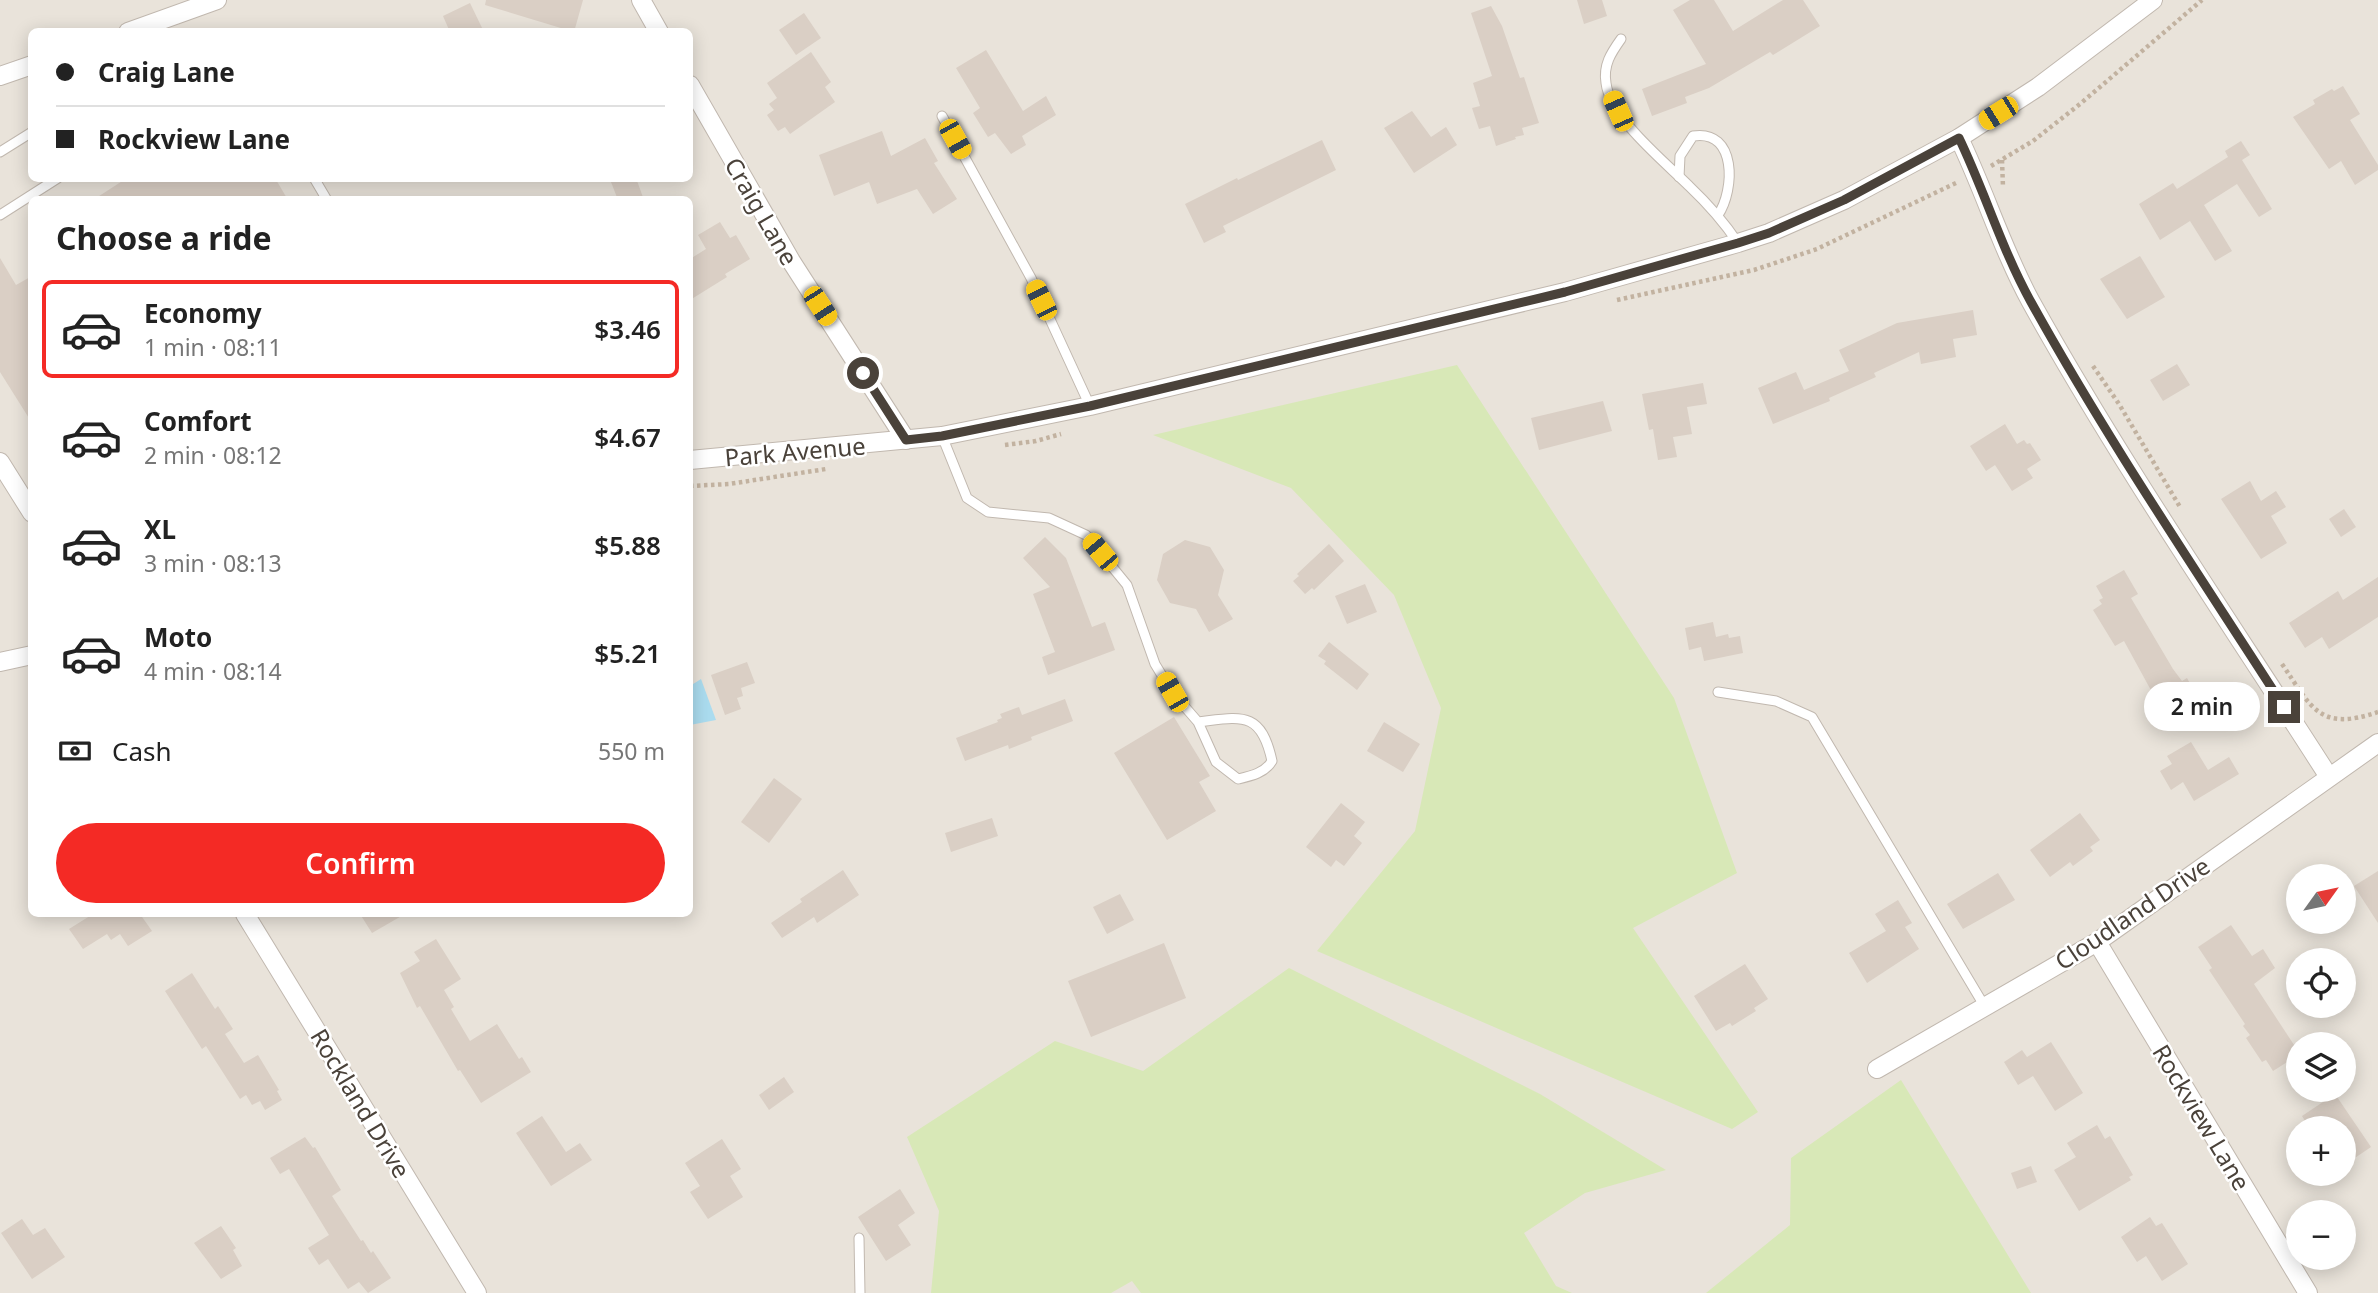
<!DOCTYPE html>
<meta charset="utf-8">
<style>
:root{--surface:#fff;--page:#f6f6f6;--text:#222;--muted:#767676;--line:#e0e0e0;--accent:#f42a25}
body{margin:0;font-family:"Noto Sans",sans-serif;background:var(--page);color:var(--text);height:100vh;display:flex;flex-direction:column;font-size:26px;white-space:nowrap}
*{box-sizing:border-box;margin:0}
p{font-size:23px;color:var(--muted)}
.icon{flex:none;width:38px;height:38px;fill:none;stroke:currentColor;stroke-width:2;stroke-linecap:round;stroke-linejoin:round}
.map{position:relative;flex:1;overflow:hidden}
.panel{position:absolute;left:28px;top:196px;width:665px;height:721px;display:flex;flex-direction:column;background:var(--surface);border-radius:10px;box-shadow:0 4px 18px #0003}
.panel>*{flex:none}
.top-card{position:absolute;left:28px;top:28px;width:665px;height:154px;border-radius:10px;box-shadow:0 4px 18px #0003;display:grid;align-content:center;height:154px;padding:0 28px;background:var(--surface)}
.needle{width:46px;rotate:57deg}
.buttons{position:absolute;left:2286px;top:864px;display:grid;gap:14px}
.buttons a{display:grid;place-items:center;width:70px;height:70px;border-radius:50%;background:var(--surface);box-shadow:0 4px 18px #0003;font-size:35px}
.end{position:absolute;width:32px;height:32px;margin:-16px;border:9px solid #4a423a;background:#fff;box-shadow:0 0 0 4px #fff}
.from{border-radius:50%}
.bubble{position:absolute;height:49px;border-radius:24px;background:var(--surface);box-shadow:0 4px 18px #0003;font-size:23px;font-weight:600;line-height:49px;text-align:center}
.car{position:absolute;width:21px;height:42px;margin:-21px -10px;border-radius:9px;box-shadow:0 0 5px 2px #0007;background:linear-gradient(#f5c518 24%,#345 0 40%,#f5c518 0 76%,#345 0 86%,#f5c518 0)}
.top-card b{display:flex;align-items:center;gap:24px;height:66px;font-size:26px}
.top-card b+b{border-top:2px solid var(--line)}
.top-card i{width:18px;height:18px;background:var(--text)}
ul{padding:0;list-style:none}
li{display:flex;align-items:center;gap:21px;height:98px;margin:0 14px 10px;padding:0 14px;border:4px solid transparent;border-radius:10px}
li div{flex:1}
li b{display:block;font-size:26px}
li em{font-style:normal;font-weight:600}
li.current{border-color:var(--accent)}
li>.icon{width:63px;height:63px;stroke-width:1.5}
h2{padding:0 28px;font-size:32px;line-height:84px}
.pay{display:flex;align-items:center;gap:18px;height:77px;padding:0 28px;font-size:26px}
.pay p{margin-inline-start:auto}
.button{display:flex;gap:14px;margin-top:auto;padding:14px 28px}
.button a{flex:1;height:80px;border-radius:42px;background:var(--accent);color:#fff;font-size:28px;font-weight:600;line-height:80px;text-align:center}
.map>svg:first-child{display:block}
</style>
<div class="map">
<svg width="2378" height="1293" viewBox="0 0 2378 1293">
<rect width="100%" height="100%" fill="#f6f1ec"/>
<!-- residential -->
<path fill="#e9e3da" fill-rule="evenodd" d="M 0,0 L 2378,0 L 2378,1293 L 0,1293 ZM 32,32 L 690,32 L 690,178 L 32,178 ZM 32,200 L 690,200 L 690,914 L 32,914 ZM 2298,877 L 2343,877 L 2343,922 L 2298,922 ZM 2298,961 L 2343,961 L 2343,1006 L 2298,1006 ZM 2298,1045 L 2343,1045 L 2343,1090 L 2298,1090 ZM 2298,1129 L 2343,1129 L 2343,1174 L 2298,1174 ZM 2298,1213 L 2343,1213 L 2343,1258 L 2298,1258 Z"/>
<!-- green -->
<g fill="#d8e8b7">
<polygon points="1457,365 1674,698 1737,873 1633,928 1758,1112 1732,1129 1317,951 1415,831 1441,708 1394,595 1291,488 1153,435"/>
<polygon points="1289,968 1540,1094 1666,1170 1585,1193 1524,1233 1556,1286 1572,1293 1141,1293 1132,1281 1111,1293 931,1293 939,1211 907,1137 1055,1041 1143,1071"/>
<polygon points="1901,1080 2031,1293 1706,1293 1790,1225 1791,1158"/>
</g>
<!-- water -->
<polygon fill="#abdcef" points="701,679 716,720 690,725 690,686"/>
<!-- building -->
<g fill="#dacfc5">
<polygon points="486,0 583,0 574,32 485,5"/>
<polygon points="1577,0 1602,0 1607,16 1584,24"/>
<polygon points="1690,0 1714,0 1733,31 1783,0 1803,0 1820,26 1773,55 1770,52 1709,88 1685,97 1687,103 1652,116 1642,89 1706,64 1673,10"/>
<polygon points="470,3 484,32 450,32 443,16"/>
<polygon points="1491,6 1502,26 1520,78 1524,77 1539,123 1522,128 1524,135 1515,137 1516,139 1496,146 1490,126 1479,129 1472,108 1480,106 1473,83 1492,76 1471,13"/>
<polygon points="804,13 821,38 796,55 779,30"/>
<polygon points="986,50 1023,111 1046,96 1056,115 1022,136 1026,145 1011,154 995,133 988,137 973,113 980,108 956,68"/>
<polygon points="811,52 831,82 825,87 835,102 790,134 785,127 778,131 767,115 774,110 769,104 777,98 767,83"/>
<polygon points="2343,86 2360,114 2350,120 2378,165 2378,170 2355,185 2341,161 2329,169 2293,117 2315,104 2313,100 2332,89 2334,91"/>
<polygon points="1412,111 1431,137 1446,127 1457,145 1414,173 1384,128"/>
<polygon points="882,131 891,156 925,138 938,161 934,163 957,199 933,214 917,189 877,204 869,182 834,196 819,155"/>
<polygon points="1322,140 1336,170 1223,226 1226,232 1204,243 1185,204 1237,178 1238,180"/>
<polygon points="2241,141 2250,155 2242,160 2272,209 2259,217 2237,184 2204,205 2232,251 2215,261 2190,221 2160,240 2139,204 2173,183 2177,189 2228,157 2225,151"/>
<polygon points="127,178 275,178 288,200 93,200"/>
<polygon points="620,178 636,178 644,200 618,200 611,182"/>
<polygon points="720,222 730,238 736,235 750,259 725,274 727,277 690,300 690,259 706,249 698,235"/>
<polygon points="2140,256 2165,297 2127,319 2100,279"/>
<polygon points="0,258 16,285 32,276 32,423 0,372"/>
<polygon points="1973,310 1977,335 1953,339 1956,357 1921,364 1919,352 1874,373 1876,377 1829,398 1830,401 1773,424 1758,388 1796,372 1804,390 1849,371 1839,350 1897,323"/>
<polygon points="2177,364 2190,385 2163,401 2150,380"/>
<polygon points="1703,383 1707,404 1687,407 1692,434 1673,437 1677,457 1658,460 1653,429 1649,430 1642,394"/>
<polygon points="1603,401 1612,431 1539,450 1531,418"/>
<polygon points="2005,424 2017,444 2024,440 2027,444 2030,443 2041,460 2027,469 2033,478 2012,491 1995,465 1986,471 1970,446"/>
<polygon points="2250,481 2261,501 2276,491 2286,507 2271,516 2287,543 2261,559 2221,499"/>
<polygon points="2344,509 2356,527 2341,537 2329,519"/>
<polygon points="1045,537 1066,558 1092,627 1105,622 1115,650 1048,675 1042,657 1055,652 1033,594 1050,587 1023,558"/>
<polygon points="1185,540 1210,547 1224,570 1218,595 1233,619 1209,632 1196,609 1170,603 1157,580 1163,554"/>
<polygon points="1329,544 1344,561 1314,590 1312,588 1305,594 1293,581 1299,576 1297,574"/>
<polygon points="2124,570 2138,594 2131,598 2173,669 2182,681 2187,678 2195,693 2190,696 2198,710 2170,725 2124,641 2115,646 2093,610 2102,604 2099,600 2103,598 2096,586"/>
<polygon points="2378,577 2378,617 2329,649 2322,637 2305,648 2289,623 2338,591 2343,600"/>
<polygon points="1365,584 1377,612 1347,624 1335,596"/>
<polygon points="1713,622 1716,637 1728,634 1729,638 1740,636 1743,653 1704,661 1701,647 1689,650 1685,628"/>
<polygon points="1329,642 1369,674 1357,690 1324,664 1326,661 1318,656"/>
<polygon points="747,662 755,683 741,688 743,696 737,698 741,709 725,715 711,675"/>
<polygon points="1065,699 1073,721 1031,737 1032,740 1009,749 1008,745 965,761 956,738 998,722 997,720 1002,718 1000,714 1019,707 1022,715"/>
<polygon points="1174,717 1210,776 1199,782 1216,811 1167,840 1114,753"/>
<polygon points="1384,722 1420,744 1403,772 1367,751"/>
<polygon points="2191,742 2208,770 2229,757 2239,774 2194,801 2183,782 2171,790 2160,771 2172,764 2167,756"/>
<polygon points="774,778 802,799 769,843 741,822"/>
<polygon points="1341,803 1365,822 1354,836 1362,843 1344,866 1336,860 1331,867 1306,847"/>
<polygon points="2080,813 2100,840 2090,847 2093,851 2073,866 2070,862 2050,877 2030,850"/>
<polygon points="992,818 998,836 951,852 945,833"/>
<polygon points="843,870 859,895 817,923 814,917 782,938 771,923 802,902 800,899"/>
<polygon points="2378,871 2378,923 2354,886"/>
<polygon points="1998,873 2015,900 1963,929 1947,904"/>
<polygon points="1120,894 1134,920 1107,934 1093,907"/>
<polygon points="1898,900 1912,923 1905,927 1919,949 1867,983 1849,953 1886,931 1875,914"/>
<polygon points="93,914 140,914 152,931 128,946 120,934 111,940 107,934 83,949 69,929"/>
<polygon points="360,914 405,914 372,933"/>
<polygon points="2231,925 2252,956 2263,949 2275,968 2254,984 2298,1051 2298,1055 2273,1071 2266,1060 2262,1062 2246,1038 2250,1035 2243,1026 2245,1024 2209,970 2212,968 2198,947"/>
<polygon points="436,939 461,979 444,990 454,1007 451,1009 470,1041 497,1024 519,1059 522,1057 531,1072 481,1103 460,1070 458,1071 420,1006 417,1008 400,973 420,961 414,952"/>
<polygon points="1164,943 1186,998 1091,1037 1068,981"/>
<polygon points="1745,964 1768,999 1754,1008 1756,1011 1732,1026 1730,1023 1716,1031 1694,996"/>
<polygon points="192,973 215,1009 218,1006 233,1029 225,1034 244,1063 258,1055 279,1090 277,1091 282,1100 265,1110 260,1101 252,1105 246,1095 240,1099 206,1046 202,1049 165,991"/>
<polygon points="2051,1042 2083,1093 2055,1111 2033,1076 2018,1085 2004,1062 2022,1050 2027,1057"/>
<polygon points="784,1077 794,1092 769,1110 759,1095"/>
<polygon points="2335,1094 2371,1147 2343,1166 2343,1129 2310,1129 2302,1116"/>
<polygon points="542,1116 566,1152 580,1143 592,1160 551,1186 516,1133"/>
<polygon points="2097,1125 2105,1139 2110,1136 2133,1175 2129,1177 2131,1180 2079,1211 2054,1170 2076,1157 2067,1143"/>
<polygon points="305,1137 313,1148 315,1147 341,1190 332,1196 361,1241 363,1240 371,1253 373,1251 391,1278 368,1293 359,1282 348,1289 328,1259 319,1265 308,1248 329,1235 289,1169 280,1174 270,1158"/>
<polygon points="722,1139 741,1169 730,1176 743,1197 708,1219 690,1192 700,1186 685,1163"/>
<polygon points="2031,1166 2037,1182 2017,1189 2011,1173"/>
<polygon points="900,1189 915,1213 898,1225 911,1245 886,1261 858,1217"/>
<polygon points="2150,1217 2156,1226 2162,1223 2188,1264 2162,1281 2146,1256 2137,1262 2121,1237"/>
<polygon points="22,1219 33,1235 45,1228 65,1257 32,1279 1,1233"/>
<polygon points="221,1226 236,1248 233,1250 242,1266 221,1279 194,1243"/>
</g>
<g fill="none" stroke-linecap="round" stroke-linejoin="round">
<defs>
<g id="lane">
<path d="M 1621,39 C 1611,53 1603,65 1606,83 C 1610,118 1665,162 1689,186 C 1708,204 1724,222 1738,243"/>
<polyline points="942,116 1031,278 1090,406"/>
<polyline points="0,152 32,132"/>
<path d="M 1679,177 L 1680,156 L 1693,136 C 1737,129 1735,190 1718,215"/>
<polyline points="314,178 327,200"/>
<polyline points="0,215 58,178"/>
<path d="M 942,436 L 967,498 L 988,512 L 1049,518 L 1086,535 L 1127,585 L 1155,664 L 1172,692 L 1198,722 L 1216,762 L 1238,779 C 1251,776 1265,773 1272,761 C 1261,710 1241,717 1198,722"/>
<polyline points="1718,692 1776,701 1812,717 1985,1007"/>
<polyline points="859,1238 860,1293"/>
</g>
<g id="street">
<polyline points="641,0 659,32"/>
<polyline points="128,32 217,0"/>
<polyline points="0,76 32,65"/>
<polyline points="690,85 791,261 906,440"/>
<path d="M 1959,138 C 1985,192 2002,249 2031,302 C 2121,464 2229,621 2329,777"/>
<polyline points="690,460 942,436 1090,406 1565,292 1738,243 1769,233 1844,200 1959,138 2038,87 2153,0"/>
<polyline points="0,462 32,513"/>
<polyline points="0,662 32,655"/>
<polyline points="245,914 477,1293"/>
<polyline points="2097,942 2308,1293"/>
<polyline points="1877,1069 2097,942 2378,743"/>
</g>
</defs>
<!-- lane casing -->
<use href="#lane" stroke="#c1b8af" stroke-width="11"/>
<!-- street casing -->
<use href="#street" stroke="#c1b8af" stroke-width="20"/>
<!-- path -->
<g stroke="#c2b2a0" stroke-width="4.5" stroke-dasharray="3.5 3.5" stroke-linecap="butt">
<polyline points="2002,160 2003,187"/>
<polyline points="1991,166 2033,141 2080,104 2202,0"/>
<polyline points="1617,300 1754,270 1817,249 1958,182"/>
<polyline points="2093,366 2119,404 2180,507"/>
<polyline points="1005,445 1036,441 1061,434"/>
<polyline points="690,486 729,484 826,469"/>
<path d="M 2282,664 C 2312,708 2319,732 2378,712"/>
</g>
<!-- lane -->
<use href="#lane" stroke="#fff" stroke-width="9"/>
<!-- street -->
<use href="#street" stroke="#fff" stroke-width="18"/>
</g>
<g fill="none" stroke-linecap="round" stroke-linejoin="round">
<!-- route -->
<path stroke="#4a423a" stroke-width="9" d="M 863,373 L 906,440 L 942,436 L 1090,406 L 1565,292 L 1738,243 L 1769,233 L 1844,200 L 1959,138 C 1985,192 2002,250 2031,302 C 2108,441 2198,573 2284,707"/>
</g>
<g text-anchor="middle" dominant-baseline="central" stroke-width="5" stroke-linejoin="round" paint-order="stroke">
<!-- street labels -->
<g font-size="24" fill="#4a423a" stroke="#fff">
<text transform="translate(762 211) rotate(60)">Craig Lane</text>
<text transform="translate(795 451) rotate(-5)">Park Avenue</text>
<text transform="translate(2132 913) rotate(-34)">Cloudland Drive</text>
<text transform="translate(361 1103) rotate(59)">Rockland Drive</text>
<text transform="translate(2202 1117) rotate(59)">Rockview Lane</text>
</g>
</g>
</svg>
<div class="buttons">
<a><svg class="needle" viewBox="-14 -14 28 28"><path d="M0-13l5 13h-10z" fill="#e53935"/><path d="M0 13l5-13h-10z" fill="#767676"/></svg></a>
<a><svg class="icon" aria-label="locate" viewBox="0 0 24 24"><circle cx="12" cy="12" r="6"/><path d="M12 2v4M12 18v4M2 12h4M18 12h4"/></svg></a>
<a><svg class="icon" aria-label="layers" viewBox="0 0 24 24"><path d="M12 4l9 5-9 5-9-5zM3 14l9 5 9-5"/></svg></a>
<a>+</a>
<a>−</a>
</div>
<i class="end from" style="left:863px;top:373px"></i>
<i class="end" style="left:2284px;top:707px"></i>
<div class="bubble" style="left:2144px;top:682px;width:116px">2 min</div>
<i class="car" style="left:1618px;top:111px;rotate:336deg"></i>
<i class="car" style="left:1998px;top:113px;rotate:238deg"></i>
<i class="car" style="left:955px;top:139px;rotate:151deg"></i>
<i class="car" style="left:1041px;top:300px;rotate:334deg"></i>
<i class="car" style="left:820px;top:306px;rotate:147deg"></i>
<i class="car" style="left:1100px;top:552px;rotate:320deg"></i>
<i class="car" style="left:1172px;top:692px;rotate:330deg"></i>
<div class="top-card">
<b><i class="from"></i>Craig Lane</b>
<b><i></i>Rockview Lane</b>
</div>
<section class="panel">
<h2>Choose a ride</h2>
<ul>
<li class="current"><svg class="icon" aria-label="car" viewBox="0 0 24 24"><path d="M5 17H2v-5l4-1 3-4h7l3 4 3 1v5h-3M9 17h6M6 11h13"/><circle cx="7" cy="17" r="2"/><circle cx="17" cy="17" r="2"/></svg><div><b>Economy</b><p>1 min · 08:11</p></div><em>$3.46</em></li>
<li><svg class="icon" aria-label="car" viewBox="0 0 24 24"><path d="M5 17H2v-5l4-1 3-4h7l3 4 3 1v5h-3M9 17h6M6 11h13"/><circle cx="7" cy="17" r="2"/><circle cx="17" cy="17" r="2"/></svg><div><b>Comfort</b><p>2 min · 08:12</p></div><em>$4.67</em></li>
<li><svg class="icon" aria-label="car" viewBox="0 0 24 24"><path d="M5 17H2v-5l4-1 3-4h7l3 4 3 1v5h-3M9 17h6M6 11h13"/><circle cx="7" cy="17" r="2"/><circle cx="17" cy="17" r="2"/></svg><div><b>XL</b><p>3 min · 08:13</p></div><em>$5.88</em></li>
<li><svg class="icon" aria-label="car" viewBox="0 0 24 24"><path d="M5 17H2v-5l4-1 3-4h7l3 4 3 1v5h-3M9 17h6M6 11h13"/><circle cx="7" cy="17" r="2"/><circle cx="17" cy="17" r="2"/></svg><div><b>Moto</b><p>4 min · 08:14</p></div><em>$5.21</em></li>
</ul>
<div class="pay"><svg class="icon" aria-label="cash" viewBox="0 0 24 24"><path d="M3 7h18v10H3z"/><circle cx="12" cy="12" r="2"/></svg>Cash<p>550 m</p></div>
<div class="button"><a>Confirm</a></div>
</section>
</div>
